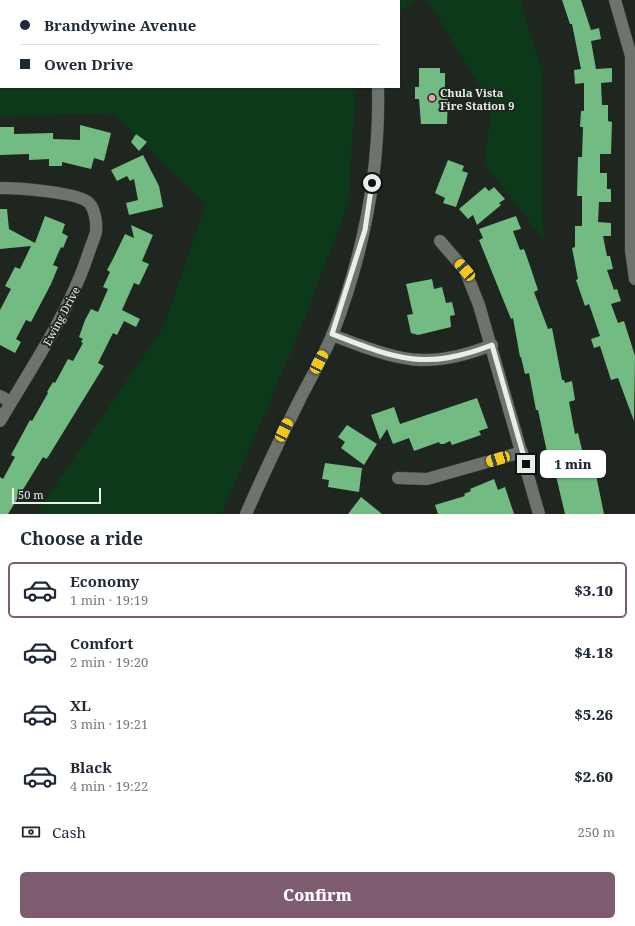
<!DOCTYPE html>
<meta charset="utf-8">
<style>
:root{--surface:#fff;--page:#f6f6f7;--text:#1f2937;--muted:#747a83;--line:#e0e1e3;--accent:#7d5c70}
body{margin:0;font-family:"Noto Serif",serif;background:var(--page);color:var(--text);height:100vh;display:flex;flex-direction:column;font-size:15px;white-space:nowrap}
*{box-sizing:border-box;margin:0}
p{font-size:13px;color:var(--muted)}
.icon{flex:none;width:22px;height:22px;fill:none;stroke:currentColor;stroke-width:2;stroke-linecap:round;stroke-linejoin:round}
.map{position:relative;height:514px;overflow:hidden}
.panel{display:flex;flex-direction:column;background:var(--surface);flex:1}
.panel>*{flex:none}
.hud{position:absolute;left:0px;top:0px;width:400px;height:88px;box-shadow:0 1px 3px #0004;display:grid;align-content:center;height:88px;padding:0 20px;background:var(--surface)}
.scale{position:absolute;left:12px;bottom:10px;width:89px;box-sizing:border-box;padding-left:4px;border:2px solid #eaeeea;border-top:0;font-size:11px;line-height:14px;white-space:nowrap;color:#eaeeea;-webkit-text-stroke:3px #1f2620;paint-order:stroke}
.end{position:absolute;width:18px;height:18px;margin:-9px;border:5px solid #eaeeea;background:#111;box-shadow:0 0 0 2px #111}
.from{border-radius:50%}
.bubble{position:absolute;height:28px;border-radius:6px;background:var(--surface);box-shadow:0 1px 3px #0004;font-size:13px;font-weight:800;line-height:28px;text-align:center}
.car{position:absolute;width:12px;height:24px;margin:-12px -6px;border-radius:5px;box-shadow:0 0 3px 1px #0007;background:linear-gradient(#f5c518 24%,#345 0 40%,#f5c518 0 76%,#345 0 86%,#f5c518 0)}
.hud b{display:flex;align-items:center;gap:14px;height:38px;font-size:15px}
.hud b+b{border-top:1px solid var(--line)}
.hud i{width:10px;height:10px;background:var(--text)}
ul{padding:0;list-style:none}
li{display:flex;align-items:center;gap:12px;height:56px;margin:0 8px 6px;padding:0 12px;border:2px solid transparent;border-radius:6px}
li div{flex:1}
li b{display:block;font-size:15px}
li em{font-style:normal;font-weight:800}
li.on{border-color:var(--accent)}
li>.icon{width:36px;height:36px;stroke-width:1.5}
h2{padding:0 20px;font-size:18px;line-height:48px}
.pay{display:flex;align-items:center;gap:10px;height:44px;padding:0 20px;font-size:15px}
.pay p{margin-inline-start:auto}
.primary-button{display:flex;gap:8px;margin-top:auto;padding:8px 20px}
.primary-button a{flex:1;height:46px;border-radius:6px;background:var(--accent);color:#fff;font-size:16px;font-weight:800;line-height:46px;text-align:center}
.map>svg:first-child{display:block}
</style>
<div class="map">
<svg width="635" height="514" viewBox="0 0 635 514">
<rect width="100%" height="100%" fill="#1f2620"/>
<!-- green -->
<g fill="#0d391b">
<polygon points="0,0 417,0 399,12 399,1 1,1 1,87 356,87 348,204 304,321 222,514 36,514 164,326 206,204 113,113 0,117"/>
<polygon points="427,0 520,0 543,74 543,239 484,163 492,106"/>
</g>
<!-- building -->
<g fill="#72bb82">
<polygon points="562,0 581,0 591,30 599,28 601,39 591,41 596,69 612,68 612,82 601,83 602,105 608,105 608,121 612,122 611,154 600,154 600,173 607,173 607,189 611,189 611,202 599,202 598,222 611,223 611,236 603,236 607,256 610,256 613,269 607,270 614,290 617,289 621,301 611,304 618,323 624,321 635,356 634,421 618,378 611,380 600,346 594,348 591,339 600,336 589,304 585,306 576,280 578,279 572,248 575,247 575,226 582,226 582,196 577,196 578,157 582,157 583,127 580,127 581,111 584,111 584,83 575,84 574,70 581,69 572,24 570,24"/>
<polygon points="419,68 440,68 440,73 445,73 445,96 448,96 447,124 421,124 419,99 415,99 415,87 419,87"/>
<polygon points="80,125 111,133 104,161 94,158 91,169 62,162 62,166 49,166 49,159 29,160 29,154 0,155 0,127 14,127 14,134 53,133 53,139 80,140"/>
<polygon points="136,134 147,142 139,151 131,142"/>
<polygon points="143,155 159,186 163,207 129,215 126,203 138,200 134,179 130,181 127,176 117,181 111,170"/>
<polygon points="448,160 464,166 462,171 468,173 456,207 443,203 445,198 435,193"/>
<polygon points="485,187 489,191 494,187 505,199 499,203 501,205 477,225 473,215 468,219 459,209"/>
<polygon points="0,209 7,209 9,229 35,243 45,216 65,224 62,233 68,236 63,248 61,247 53,265 58,267 51,284 31,322 26,320 16,339 21,342 15,353 0,345 0,310 11,289 5,286 15,267 20,269 31,246 0,249"/>
<polygon points="516,216 521,229 513,231 520,250 524,249 529,263 538,290 534,292 548,329 552,328 562,380 564,380 565,383 572,381 575,400 569,402 575,434 578,433 586,467 594,465 604,514 565,514 556,476 559,475 555,451 547,452 538,410 536,410 529,373 525,374 521,357 520,357 513,318 511,319 479,240 483,238 479,229"/>
<polygon points="131,225 153,235 142,261 149,264 139,285 134,283 122,310 140,319 136,327 124,321 117,335 113,333 98,363 104,366 48,457 46,459 43,457 8,514 0,514 0,477 3,479 15,457 11,455 30,420 32,421 48,393 47,392 53,382 55,383 68,359 73,361 83,343 81,342 83,339 79,337 85,320 91,309 98,312 108,289 103,287 110,272 107,270 113,259 125,234 134,238"/>
<polygon points="432,279 434,289 442,287 446,303 452,302 455,315 450,316 451,327 418,335 411,333 407,315 413,314 406,284"/>
<polygon points="477,398 488,428 479,431 481,435 452,445 450,441 444,444 440,444 439,442 414,451 409,438 393,444 387,429 380,440 371,415 394,407 400,424"/>
<polygon points="347,425 377,444 364,465 341,448 345,442 338,437"/>
<polygon points="325,463 362,468 359,492 328,487 329,480 322,479"/>
<polygon points="494,479 498,490 505,487 514,514 438,514 435,505 465,496 464,494 471,491 470,489"/>
<polygon points="361,497 382,514 348,514"/>
</g>
<g fill="none" stroke-linecap="round" stroke-linejoin="round">
<defs>
<g id="minor">
<polyline points="615,0 631,56 631,251 635,279"/>
<path d="M 0,188 C 16,188 79,192 89,203 C 95,209 97,224 96,232 C 94,240 89,250 87,258 C 67,316 31,368 0,421"/>
<polyline points="440,241 465,270 479,305 539,514"/>
<path d="M 332,335 C 396,359 424,372 492,345"/>
<polyline points="0,396 11,402"/>
<polyline points="398,478 427,479 522,452"/>
</g>
<g id="tertiary">
<polyline points="370,0 370,1"/>
<path d="M 246,514 C 263,475 281,437 300,399 C 311,377 324,356 333,333 C 363,255 380,171 378,87"/>
</g>
</defs>
<!-- minor casing -->
<use href="#minor" stroke="#3a403b" stroke-width="13"/>
<!-- tertiary casing -->
<use href="#tertiary" stroke="#3a403b" stroke-width="13"/>
<!-- minor -->
<use href="#minor" stroke="#6c746d" stroke-width="12"/>
<!-- tertiary -->
<use href="#tertiary" stroke="#6c746d" stroke-width="12"/>
</g>
<g fill="none" stroke-linecap="round" stroke-linejoin="round">
<!-- route -->
<path stroke="#eaeeea" stroke-width="5" d="M 372,183 L 365,230 L 332,334 C 396,359 425,371 492,345 L 526,464"/>
</g>
<!-- markers -->
<circle fill="#f09ab5" stroke="#1f2620" stroke-width="1.5" cx="432" cy="98" r="4"/>
<g text-anchor="middle" dominant-baseline="central" stroke-width="4" stroke-linejoin="round" paint-order="stroke">
<!-- poi labels -->
<g font-size="11" font-weight="bold" fill="#eaeeea" stroke="#1f2620" text-anchor="start">
<text x="440" y="92">Chula Vista<tspan x="440" dy="13">Fire Station 9</tspan></text>
</g>
<!-- street labels -->
<g font-size="11" fill="#eaeeea" stroke="#1f2620">
<text transform="translate(61 316) rotate(-62)">Ewing Drive</text>
</g>
</g>
</svg>
<div class="scale">50 m</div>
<i class="end from" style="left:372px;top:183px"></i>
<i class="end" style="left:526px;top:464px"></i>
<div class="bubble" style="left:540px;top:450px;width:66px">1 min</div>
<i class="car" style="left:465px;top:270px;rotate:319deg"></i>
<i class="car" style="left:319px;top:362px;rotate:27deg"></i>
<i class="car" style="left:284px;top:430px;rotate:26deg"></i>
<i class="car" style="left:498px;top:459px;rotate:254deg"></i>
<div class="hud">
<b><i class="from"></i>Brandywine Avenue</b>
<b><i></i>Owen Drive</b>
</div>
</div>
<section class="panel">
<h2>Choose a ride</h2>
<ul>
<li class="on"><svg class="icon" aria-label="car" viewBox="0 0 24 24"><path d="M5 17H2v-5l4-1 3-4h7l3 4 3 1v5h-3M9 17h6M6 11h13"/><circle cx="7" cy="17" r="2"/><circle cx="17" cy="17" r="2"/></svg><div><b>Economy</b><p>1 min · 19:19</p></div><em>$3.10</em></li>
<li><svg class="icon" aria-label="car" viewBox="0 0 24 24"><path d="M5 17H2v-5l4-1 3-4h7l3 4 3 1v5h-3M9 17h6M6 11h13"/><circle cx="7" cy="17" r="2"/><circle cx="17" cy="17" r="2"/></svg><div><b>Comfort</b><p>2 min · 19:20</p></div><em>$4.18</em></li>
<li><svg class="icon" aria-label="car" viewBox="0 0 24 24"><path d="M5 17H2v-5l4-1 3-4h7l3 4 3 1v5h-3M9 17h6M6 11h13"/><circle cx="7" cy="17" r="2"/><circle cx="17" cy="17" r="2"/></svg><div><b>XL</b><p>3 min · 19:21</p></div><em>$5.26</em></li>
<li><svg class="icon" aria-label="car" viewBox="0 0 24 24"><path d="M5 17H2v-5l4-1 3-4h7l3 4 3 1v5h-3M9 17h6M6 11h13"/><circle cx="7" cy="17" r="2"/><circle cx="17" cy="17" r="2"/></svg><div><b>Black</b><p>4 min · 19:22</p></div><em>$2.60</em></li>
</ul>
<div class="pay"><svg class="icon" aria-label="cash" viewBox="0 0 24 24"><path d="M3 7h18v10H3z"/><circle cx="12" cy="12" r="2"/></svg>Cash<p>250 m</p></div>
<div class="primary-button"><a>Confirm</a></div>
</section>
